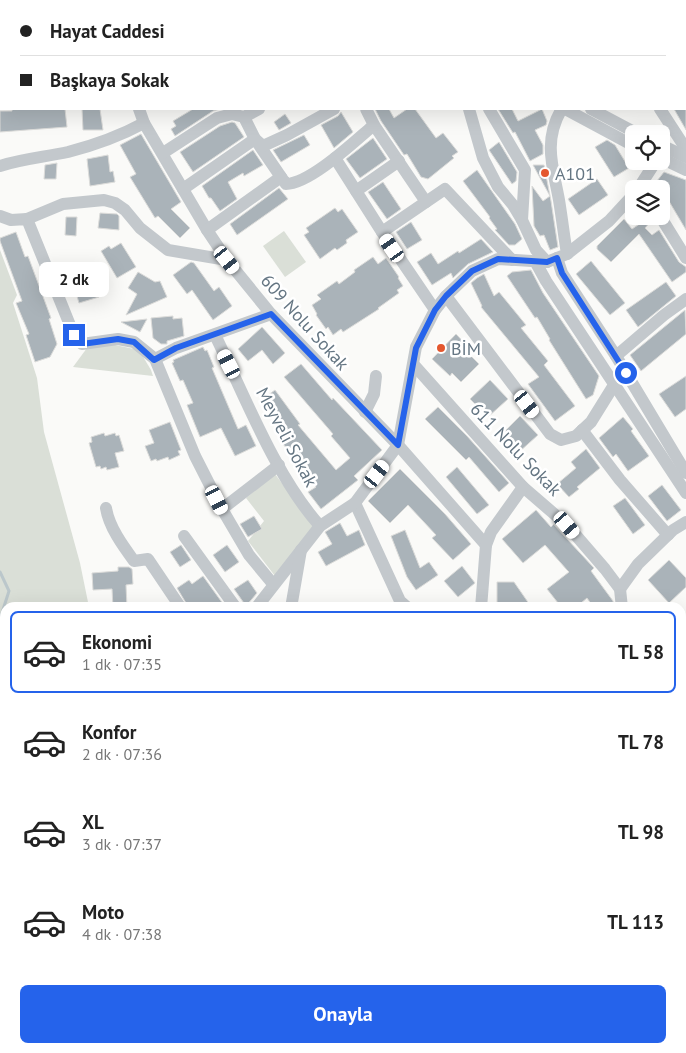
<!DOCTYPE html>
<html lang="tr">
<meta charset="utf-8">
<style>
:root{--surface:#fff;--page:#f2f2f2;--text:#222;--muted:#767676;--line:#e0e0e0;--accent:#2563eb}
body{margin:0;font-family:"PT Sans",sans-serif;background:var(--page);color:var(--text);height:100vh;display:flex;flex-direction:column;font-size:19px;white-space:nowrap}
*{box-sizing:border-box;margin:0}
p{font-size:16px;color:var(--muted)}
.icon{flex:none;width:28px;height:28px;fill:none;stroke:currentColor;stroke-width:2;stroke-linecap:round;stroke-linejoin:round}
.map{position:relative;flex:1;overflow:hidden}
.sheet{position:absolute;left:0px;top:602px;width:686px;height:451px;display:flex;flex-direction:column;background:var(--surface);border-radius:15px 15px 0 0;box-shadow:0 5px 20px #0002}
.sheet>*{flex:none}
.guide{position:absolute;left:0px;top:0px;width:686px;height:110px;box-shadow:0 5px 20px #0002;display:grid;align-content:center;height:110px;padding:0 20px;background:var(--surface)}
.tools{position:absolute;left:625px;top:125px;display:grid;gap:10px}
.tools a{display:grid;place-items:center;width:45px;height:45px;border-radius:8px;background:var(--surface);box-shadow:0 5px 20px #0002;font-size:25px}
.end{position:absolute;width:22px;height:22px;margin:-11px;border:6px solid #2563eb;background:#fff;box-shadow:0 0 0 2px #fff}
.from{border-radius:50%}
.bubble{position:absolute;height:35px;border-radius:8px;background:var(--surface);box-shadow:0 5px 20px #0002;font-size:16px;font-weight:600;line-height:35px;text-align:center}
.car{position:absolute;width:15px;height:30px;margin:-15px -8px;border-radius:6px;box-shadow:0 0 4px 1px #0007;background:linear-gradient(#fff 24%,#345 0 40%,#fff 0 76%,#345 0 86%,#fff 0)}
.guide b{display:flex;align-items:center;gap:18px;height:48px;font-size:19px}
.guide b+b{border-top:1px solid var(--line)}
.guide i{width:12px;height:12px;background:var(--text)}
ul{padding:9px 0 0;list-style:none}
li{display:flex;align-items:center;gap:15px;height:82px;margin:0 10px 8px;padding:0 10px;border:2px solid transparent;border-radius:8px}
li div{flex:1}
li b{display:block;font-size:19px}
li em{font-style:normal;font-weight:600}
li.current{border-color:var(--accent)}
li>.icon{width:45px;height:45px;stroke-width:1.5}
.cta{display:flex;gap:10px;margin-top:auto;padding:10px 20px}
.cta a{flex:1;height:58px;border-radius:8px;background:var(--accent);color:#fff;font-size:20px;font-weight:600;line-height:58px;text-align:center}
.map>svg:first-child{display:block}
</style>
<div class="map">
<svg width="686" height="1053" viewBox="0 0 686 1053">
<rect width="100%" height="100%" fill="#fafaf8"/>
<!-- green -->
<g fill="#dadfd7">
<polygon points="284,231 306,262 285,277 263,246"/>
<polygon points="0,250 17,295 13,303 37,378 44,432 80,563 89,607 5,608 5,988 0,987"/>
<polygon points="115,345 139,350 151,370 153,376 73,367 87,348"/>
<polygon points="275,474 314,526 275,576 248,541 264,521 246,498"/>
<polygon points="5,993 5,1049 53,1049 52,1053 0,1053 0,1002"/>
</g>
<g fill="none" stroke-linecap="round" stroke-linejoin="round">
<!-- stream -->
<g stroke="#bbc7cb" stroke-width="3">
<polyline points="0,572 9,591 0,619"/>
<polyline points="0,791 5,800"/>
<polyline points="0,834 5,824"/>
</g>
</g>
<!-- building -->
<g fill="#aab3b9" stroke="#dcdcda">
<polygon points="12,109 65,109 67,127 0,132 0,111 12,111"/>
<polygon points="82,109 100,109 103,130 83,130"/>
<polygon points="193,109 220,109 213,111 175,136 171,129 176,126 173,121"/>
<polygon points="375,109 389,109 394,118 407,109 415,109 436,138 443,133 458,152 452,156 454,158 428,179 421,177 407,154 404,155 381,121"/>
<polygon points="498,109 512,109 518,121 542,109 547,121 546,125 535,130 543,145 543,154 530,161 515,132 513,133"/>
<polygon points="674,109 686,109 686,130"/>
<polygon points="341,112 353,132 334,148 321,125 338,116"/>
<polygon points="285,114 291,123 279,130 274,122"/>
<polygon points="232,122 235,123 244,137 193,172 180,152 220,126"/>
<polygon points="141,134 181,202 171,209 190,228 180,238 158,216 155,218 130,177 136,174 120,145"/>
<polygon points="304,135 310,145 281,162 273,150"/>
<polygon points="373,138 387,159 360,178 346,159"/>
<polygon points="607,140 615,145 629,168 614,177 595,147"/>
<polygon points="499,142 517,172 516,181 512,184 489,150"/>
<polygon points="253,150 263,165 244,176 243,173 228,182 237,199 220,211 211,198 209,198 202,186"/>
<polygon points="108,155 110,172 113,171 115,182 90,186 87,159"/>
<polygon points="57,163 56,179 44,179 45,165"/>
<polygon points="533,165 544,165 551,201 558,247 550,250 544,235 540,236 534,226 532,186 543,201 550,196"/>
<polygon points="477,170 515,224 522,239 515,245 509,245 495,230 497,229 489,218 490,217 463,181"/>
<polygon points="664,172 686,180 686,230 657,181"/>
<polygon points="597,179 608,195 579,215 568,199"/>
<polygon points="383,182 401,209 387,219 368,192"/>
<polygon points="279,188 288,199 237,235 230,224"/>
<polygon points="335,208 338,212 342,209 358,232 346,240 347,243 337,250 335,248 320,259 304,235 309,232 306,228"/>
<polygon points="100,213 117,214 119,216 119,230 98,228"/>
<polygon points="66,217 77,217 76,236 65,235"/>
<polygon points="650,217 652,220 645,228 652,235 659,230 679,262 686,267 686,272 672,282 639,234 611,262 597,249 597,246 624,219 632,229"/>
<polygon points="411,222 422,240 407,249 396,232"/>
<polygon points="16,232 25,257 28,256 51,318 49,319 57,344 50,357 35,362 26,335 29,334 16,303 22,301 0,241 0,238"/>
<polygon points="481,239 493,252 468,264 453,278 451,273 432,285 417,262 431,253 438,264 458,251 459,253"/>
<polygon points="121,243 136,267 117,278 101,251 109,246 111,249"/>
<polygon points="373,257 378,264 386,258 399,277 398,278 403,286 397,290 399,293 378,308 379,309 343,332 341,329 333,335 328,327 326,329 316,315 317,314 312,305 321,299 317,295 337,281 339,284 355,272 354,270"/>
<polygon points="591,261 625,303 610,315 576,274"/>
<polygon points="191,262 194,263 214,291 219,287 232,306 213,320 192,290 187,294 173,275"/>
<polygon points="531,270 543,293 599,376 593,395 586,399 549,340 550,339 537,317 535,318 507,276 512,272"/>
<polygon points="138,272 155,282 160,281 167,297 126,315 137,294 128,288"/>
<polygon points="92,273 99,297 79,303 72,279"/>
<polygon points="484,274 494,296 499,292 526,325 521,328 548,361 544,365 575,406 555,421 528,384 539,377 481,307 482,306 471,283 477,278"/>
<polygon points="666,282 676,296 638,327 626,310"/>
<polygon points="685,310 686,334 641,371 630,355"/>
<polygon points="173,316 173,319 182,318 184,336 167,341 167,344 161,344 153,338 151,318"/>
<polygon points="147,319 140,332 121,322"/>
<polygon points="262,327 285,353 273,364 262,350 248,361 238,349"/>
<polygon points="456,334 473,352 470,355 479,364 461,382 452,373 450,376 432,359"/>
<polygon points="203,347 205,351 207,350 214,367 212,368 238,429 246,425 256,446 235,456 221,428 200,437 187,405 193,403 183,380 180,381 172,363 174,362 173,360"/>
<polygon points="301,364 332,400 333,398 382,450 354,476 358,480 321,509 308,492 316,487 295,463 297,461 283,444 285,442 273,421 275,420 260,401 275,390 300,424 298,425 336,470 350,458 331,436 333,434 284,377"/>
<polygon points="686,376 686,409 675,417 659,394"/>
<polygon points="490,380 508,399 488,417 470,399"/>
<polygon points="438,407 467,436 509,483 499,492 469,457 466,460 425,419"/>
<polygon points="520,416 538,435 518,453 501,435"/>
<polygon points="623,417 633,429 631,431 649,456 628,471 616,454 613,457 599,438"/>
<polygon points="170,422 181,450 178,451 180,455 169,460 168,457 157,461 156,459 151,461 145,446 154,443 149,430"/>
<polygon points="104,433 105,436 115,433 116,436 119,435 124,451 115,453 119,467 107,470 106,467 101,469 100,466 96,467 89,443 92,442 91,437"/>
<polygon points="586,449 600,468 577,487 579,489 569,497 557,484 576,468 571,462"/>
<polygon points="457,467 489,505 477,514 446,477"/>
<polygon points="400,469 445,514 471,544 453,560 432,538 436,535 408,505 390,523 368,501"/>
<polygon points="662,485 681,510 667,521 648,496"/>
<polygon points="625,498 645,525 633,534 613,506"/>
<polygon points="536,510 551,527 554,524 555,526 594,568 591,571 613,601 614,608 594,608 587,598 575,608 562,608 547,589 569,572 567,570 545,545 523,563 502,539"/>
<polygon points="254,516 262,529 248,537 240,524"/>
<polygon points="340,523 347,536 359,530 365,545 326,566 318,552 332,544 325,532"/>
<polygon points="405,530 420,568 429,562 438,575 416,590 407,577 391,536"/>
<polygon points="181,545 191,560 180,567 170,552"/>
<polygon points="227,545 239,562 225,572 213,555"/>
<polygon points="669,560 686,578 686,587 669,603 648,580"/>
<polygon points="462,566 475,583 458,597 444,581"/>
<polygon points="118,567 129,567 132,569 133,584 126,585 127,608 113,608 112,589 93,590 92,573 118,571"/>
<polygon points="203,576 226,608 189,608 177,588 189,580 192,584"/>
<polygon points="248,580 257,593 246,606 234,589"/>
<polygon points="497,582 514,582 532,608 497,608"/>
</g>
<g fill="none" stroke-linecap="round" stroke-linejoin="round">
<defs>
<g id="major">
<polyline points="244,1 247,0"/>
<polyline points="284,1 287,0"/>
<polyline points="0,59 1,59"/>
<polyline points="0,75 1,75"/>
<polyline points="490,1049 501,1053"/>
<polyline points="310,1053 317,1049"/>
</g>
</defs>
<!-- major casing -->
<use href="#major" stroke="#b5babe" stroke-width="19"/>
<!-- minor -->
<g stroke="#c3c8cc" stroke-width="12">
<polyline points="113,0 114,1"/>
<polyline points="388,0 388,1"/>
<polyline points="417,0 417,1"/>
<polyline points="501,0 501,1"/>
<polyline points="522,1 525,0"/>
<polyline points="619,1 621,0"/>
<polyline points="645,1 648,0"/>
<polyline points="685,5 686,4"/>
<polyline points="685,76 686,78"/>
<polyline points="139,109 144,123 207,230 227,260 271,314 398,445 486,545"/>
<polyline points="366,109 374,125 426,202"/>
<polyline points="469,109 483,158 498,187 513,205 522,220 536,250 547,262"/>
<polyline points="489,109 525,170 522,220"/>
<polyline points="591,109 638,134"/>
<polyline points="660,109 686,149"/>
<polyline points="567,110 634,146"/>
<polyline points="244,117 255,139 281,177"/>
<polyline points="661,145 686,157"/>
<polyline points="163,153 217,118 232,114 244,117 259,109"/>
<polyline points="335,158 382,232 435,310"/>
<polyline points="661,158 686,170"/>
<path d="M 0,166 C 22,159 45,157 68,152 C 95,145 120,136 144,123"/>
<polyline points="183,189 255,139 263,146 287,135 334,109"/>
<polyline points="638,189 656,161"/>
<polyline points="356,191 399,161"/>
<polyline points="0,216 11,220 27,219 74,335 82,344 118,339 134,342 155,359 195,456 222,509 249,555 273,584"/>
<polyline points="660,216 686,258"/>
<polyline points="27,219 63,204 104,200 115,203 125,210 140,228 168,250 227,260"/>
<path d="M 207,230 L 281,177 L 286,184 C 310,184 355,141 374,125"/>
<polyline points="382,232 445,189 512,260"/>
<polyline points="567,254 609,221 634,194"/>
<polyline points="557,258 562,273 616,356 686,473"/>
<polyline points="535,261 546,281 686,493"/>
<polyline points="446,296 550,434 561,440 576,436 591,422 614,385"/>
<path d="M 215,335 C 245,396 275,476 320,526"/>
<polyline points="616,356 664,315 686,299"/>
<polyline points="155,359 176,348 271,314"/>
<polyline points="414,365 523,487 567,525 605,569 620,589 622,608"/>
<polyline points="365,412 374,394 376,376"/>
<polyline points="582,430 620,480 668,535"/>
<polyline points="355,503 400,601 408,608"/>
<path d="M 106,508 C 109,527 123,546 134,561 L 148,559 L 181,608"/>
<polyline points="222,509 279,465"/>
<polyline points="184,536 236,608"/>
<polyline points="620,589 638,564 673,530 686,522"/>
<path d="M 256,608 L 320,526 L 355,503 L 398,445 L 416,347 L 435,310 L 446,296 L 472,271 L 498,259 L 547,262 L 567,254 C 564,236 562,218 559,200 C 553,167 543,142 561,110"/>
<polyline points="291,608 301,550"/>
<polyline points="481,608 486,545 491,532 523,487"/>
<polyline points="681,785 686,782"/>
<polyline points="681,805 686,811"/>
<polyline points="681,921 686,928"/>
<polyline points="29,1049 31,1053"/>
<polyline points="250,1049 251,1053"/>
<polyline points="673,1049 675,1053"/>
<polyline points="415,1053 416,1049"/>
</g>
<!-- major -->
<use href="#major" stroke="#fff" stroke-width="16"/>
</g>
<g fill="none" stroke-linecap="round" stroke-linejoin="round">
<!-- route -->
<polyline stroke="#2563eb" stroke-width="6" points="74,335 82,344 118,339 134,342 154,360 176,348 271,314 398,445 416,348 435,310 446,296 472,271 498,259 547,262 557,258 562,273 626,373"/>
</g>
<!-- markers -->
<g fill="#e4572e" stroke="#fff" stroke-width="2">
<circle cx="545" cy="173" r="5"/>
<circle cx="441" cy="348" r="5"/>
</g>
<g text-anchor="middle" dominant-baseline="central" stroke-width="5" stroke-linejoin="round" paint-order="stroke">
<!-- poi labels -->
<g font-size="18" fill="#657683" stroke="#fff" text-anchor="start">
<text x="555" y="173">A101</text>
<text x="451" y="348">BİM</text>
</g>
<!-- street labels -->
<g font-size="18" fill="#657683" stroke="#fff">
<text transform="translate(305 322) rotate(48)">609 Nolu Sokak</text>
<text transform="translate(287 437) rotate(62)">Meyveli Sokak</text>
<text transform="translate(516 449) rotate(46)">611 Nolu Sokak</text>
</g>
</g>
</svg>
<div class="tools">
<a><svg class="icon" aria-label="locate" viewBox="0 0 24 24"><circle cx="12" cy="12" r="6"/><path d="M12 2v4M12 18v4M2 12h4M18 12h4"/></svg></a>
<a><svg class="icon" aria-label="layers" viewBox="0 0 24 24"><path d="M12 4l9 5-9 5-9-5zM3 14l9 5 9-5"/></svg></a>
</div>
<i class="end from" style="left:626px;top:373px"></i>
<i class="end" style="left:74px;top:335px"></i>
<div class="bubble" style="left:39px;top:262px;width:70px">2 dk</div>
<i class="car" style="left:392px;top:248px;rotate:325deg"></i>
<i class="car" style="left:227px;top:260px;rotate:141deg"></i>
<i class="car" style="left:229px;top:364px;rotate:333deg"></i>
<i class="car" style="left:527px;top:404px;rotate:143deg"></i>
<i class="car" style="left:377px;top:474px;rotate:37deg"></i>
<i class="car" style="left:217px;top:500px;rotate:153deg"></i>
<i class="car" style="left:567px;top:525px;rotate:139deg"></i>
<div class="guide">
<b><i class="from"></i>Hayat Caddesi</b>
<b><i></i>Başkaya Sokak</b>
</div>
<section class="sheet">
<ul>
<li class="current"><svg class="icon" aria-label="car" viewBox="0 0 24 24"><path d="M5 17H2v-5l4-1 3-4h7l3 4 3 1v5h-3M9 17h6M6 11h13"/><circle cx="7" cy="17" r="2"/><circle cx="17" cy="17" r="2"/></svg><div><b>Ekonomi</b><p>1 dk · 07:35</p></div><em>TL 58</em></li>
<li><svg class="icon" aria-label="car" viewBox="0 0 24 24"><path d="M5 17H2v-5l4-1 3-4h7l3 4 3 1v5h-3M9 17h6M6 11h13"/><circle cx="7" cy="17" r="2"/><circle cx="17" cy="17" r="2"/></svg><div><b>Konfor</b><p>2 dk · 07:36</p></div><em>TL 78</em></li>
<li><svg class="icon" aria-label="car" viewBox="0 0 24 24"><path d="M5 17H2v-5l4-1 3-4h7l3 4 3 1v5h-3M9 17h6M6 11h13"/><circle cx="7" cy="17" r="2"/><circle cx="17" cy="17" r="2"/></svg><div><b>XL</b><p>3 dk · 07:37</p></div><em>TL 98</em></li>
<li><svg class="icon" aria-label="car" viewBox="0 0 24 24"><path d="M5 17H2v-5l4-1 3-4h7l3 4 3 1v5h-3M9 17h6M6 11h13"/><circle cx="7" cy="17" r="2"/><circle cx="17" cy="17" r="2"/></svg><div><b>Moto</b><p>4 dk · 07:38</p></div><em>TL 113</em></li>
</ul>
<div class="cta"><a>Onayla</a></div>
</section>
</div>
